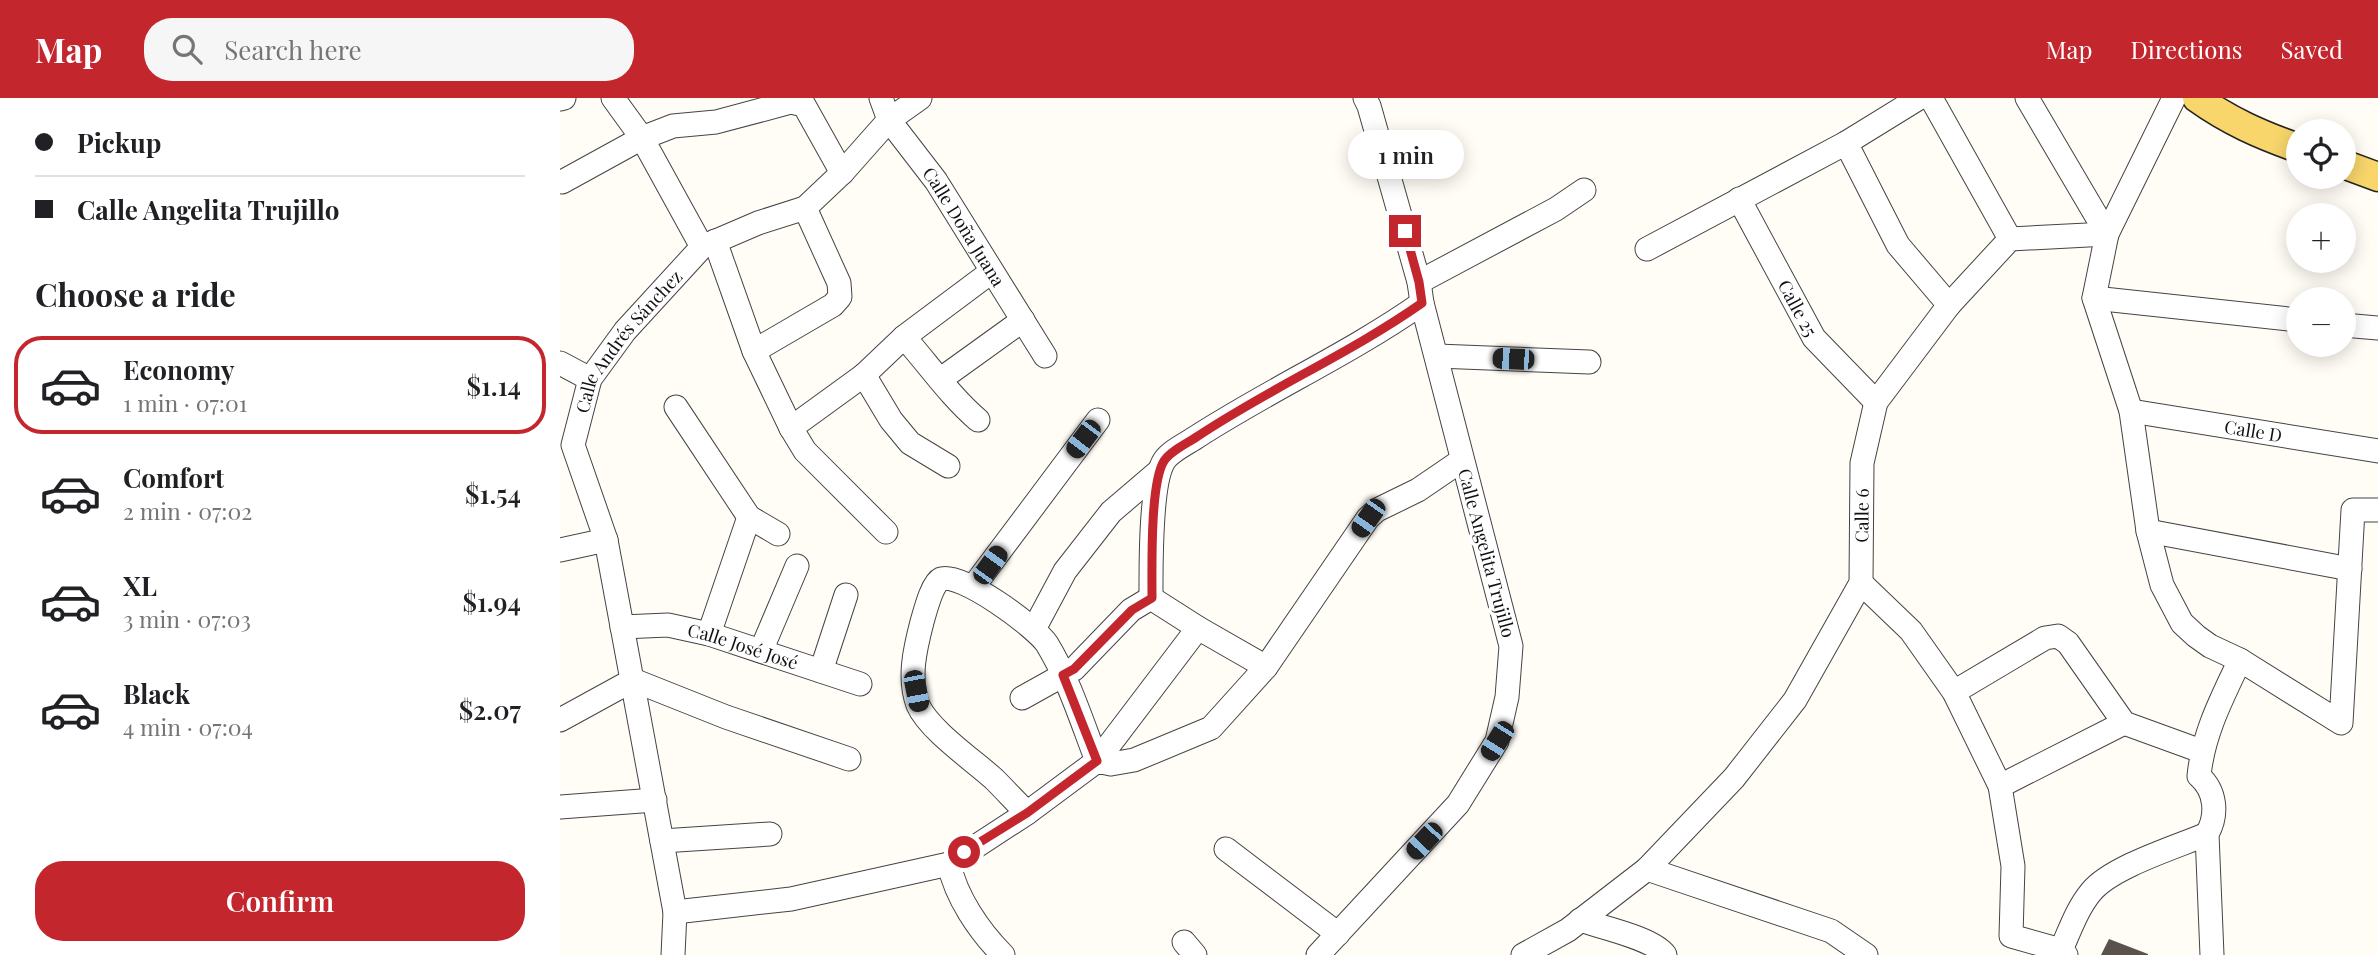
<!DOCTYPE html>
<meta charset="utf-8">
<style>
:root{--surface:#fff;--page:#f6f6f6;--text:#202124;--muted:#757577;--line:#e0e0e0;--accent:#c4262e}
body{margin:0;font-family:"Playfair Display",serif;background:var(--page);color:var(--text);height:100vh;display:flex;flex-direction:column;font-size:26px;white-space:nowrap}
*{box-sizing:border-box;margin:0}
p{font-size:23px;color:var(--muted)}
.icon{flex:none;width:38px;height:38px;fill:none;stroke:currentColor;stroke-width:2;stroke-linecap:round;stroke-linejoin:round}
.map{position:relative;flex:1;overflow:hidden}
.details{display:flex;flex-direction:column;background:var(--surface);width:560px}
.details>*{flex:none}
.guide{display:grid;align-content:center;height:154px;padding:0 35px;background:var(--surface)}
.fabs{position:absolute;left:1726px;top:21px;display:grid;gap:14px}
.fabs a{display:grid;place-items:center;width:70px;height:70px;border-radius:50%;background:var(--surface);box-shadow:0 4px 18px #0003;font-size:35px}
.end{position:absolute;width:32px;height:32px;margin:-16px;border:9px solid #c4262e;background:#fff;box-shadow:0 0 0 4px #fff}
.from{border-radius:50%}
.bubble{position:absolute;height:49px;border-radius:24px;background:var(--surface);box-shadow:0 4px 18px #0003;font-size:23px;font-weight:600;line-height:49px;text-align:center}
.car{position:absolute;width:21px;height:42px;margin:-21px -10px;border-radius:9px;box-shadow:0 0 5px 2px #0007;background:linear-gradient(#222 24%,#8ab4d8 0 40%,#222 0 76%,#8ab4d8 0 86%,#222 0)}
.guide b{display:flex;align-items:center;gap:24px;height:66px;font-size:26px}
.guide b+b{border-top:2px solid var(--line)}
.guide i{width:18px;height:18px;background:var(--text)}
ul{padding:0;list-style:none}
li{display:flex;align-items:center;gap:21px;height:98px;margin:0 14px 10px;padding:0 21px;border:4px solid transparent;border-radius:28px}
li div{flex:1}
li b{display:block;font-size:26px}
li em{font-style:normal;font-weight:600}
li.selected{border-color:var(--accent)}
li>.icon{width:63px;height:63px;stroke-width:1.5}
h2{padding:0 35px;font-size:32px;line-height:84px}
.cta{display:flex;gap:14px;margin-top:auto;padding:14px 35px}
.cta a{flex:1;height:80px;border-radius:28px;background:var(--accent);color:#fff;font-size:28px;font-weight:600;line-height:80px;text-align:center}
header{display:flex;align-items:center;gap:42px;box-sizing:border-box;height:98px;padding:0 35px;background:var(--accent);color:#fff}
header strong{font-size:33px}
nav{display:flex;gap:38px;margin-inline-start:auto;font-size:24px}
.search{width:490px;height:63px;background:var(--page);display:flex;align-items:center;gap:18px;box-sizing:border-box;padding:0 24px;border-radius:28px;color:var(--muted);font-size:26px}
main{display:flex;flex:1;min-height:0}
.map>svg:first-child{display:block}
</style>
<header>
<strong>Map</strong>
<div class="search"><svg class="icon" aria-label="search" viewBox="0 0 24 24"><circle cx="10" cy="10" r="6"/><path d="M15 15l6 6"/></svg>Search here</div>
<nav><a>Map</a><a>Directions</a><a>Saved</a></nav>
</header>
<main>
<section class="details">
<div class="guide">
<b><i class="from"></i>Pickup</b>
<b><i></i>Calle Angelita Trujillo</b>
</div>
<h2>Choose a ride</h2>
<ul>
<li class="selected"><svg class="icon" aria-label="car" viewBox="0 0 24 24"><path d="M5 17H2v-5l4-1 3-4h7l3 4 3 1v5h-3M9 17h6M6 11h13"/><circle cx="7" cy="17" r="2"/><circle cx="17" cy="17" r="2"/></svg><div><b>Economy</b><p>1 min · 07:01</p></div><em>$1.14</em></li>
<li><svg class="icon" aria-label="car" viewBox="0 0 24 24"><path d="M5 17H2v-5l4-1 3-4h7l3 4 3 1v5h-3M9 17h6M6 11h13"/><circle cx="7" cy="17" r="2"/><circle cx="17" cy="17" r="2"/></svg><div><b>Comfort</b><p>2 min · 07:02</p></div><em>$1.54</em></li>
<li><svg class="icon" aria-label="car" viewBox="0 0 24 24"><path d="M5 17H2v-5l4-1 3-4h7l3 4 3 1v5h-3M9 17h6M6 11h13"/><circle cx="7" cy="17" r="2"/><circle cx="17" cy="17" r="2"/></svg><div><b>XL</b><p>3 min · 07:03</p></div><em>$1.94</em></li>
<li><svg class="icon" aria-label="car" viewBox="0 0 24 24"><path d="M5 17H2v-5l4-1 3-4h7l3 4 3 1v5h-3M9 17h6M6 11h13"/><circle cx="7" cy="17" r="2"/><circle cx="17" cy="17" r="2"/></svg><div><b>Black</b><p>4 min · 07:04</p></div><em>$2.07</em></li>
</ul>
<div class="cta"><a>Confirm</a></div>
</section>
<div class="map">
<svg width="1818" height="857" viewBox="0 0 1818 857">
<rect width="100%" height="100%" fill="#fffdf5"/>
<!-- building -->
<polygon fill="#5a524d" points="1549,841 1588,856 1588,857 1541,857"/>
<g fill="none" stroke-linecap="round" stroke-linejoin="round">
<defs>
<g id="minor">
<polyline points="53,0 82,40 142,149"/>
<path id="s1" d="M 321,0 L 329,22 L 376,83 L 485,258"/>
<polyline points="1371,0 1450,141"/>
<polyline points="1467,0 1547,136"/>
<path d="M 1614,0 L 1547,136 L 1534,200 L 1571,313 L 1588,433 L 1602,487 L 1622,525 L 1636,538 L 1650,548 L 1680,562 C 1662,600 1643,636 1639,678 C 1656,693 1658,717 1647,736 L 1652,857"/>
<polyline points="0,1 4,0"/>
<polyline points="1286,45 1338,147 1389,207"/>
<polyline points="2,84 82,40 113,28 156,24 231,4 244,7 282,75"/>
<path id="s2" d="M 1179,101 L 1254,240 L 1316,304"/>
<polyline points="155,143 194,253 231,330 245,353 326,434"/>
<polyline points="1087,151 1286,45 1359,0"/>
<polyline points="859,184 996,111 1024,92"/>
<polyline points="1534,200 1738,222"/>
<polyline points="1783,227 1818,230"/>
<path d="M 344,239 C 369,267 390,298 418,322"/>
<polyline points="194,253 273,207 280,199 279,185 245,110"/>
<polyline points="877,258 1029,264"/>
<polyline points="0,265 30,281"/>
<polyline points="304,277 331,322 350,345 388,368"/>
<polyline points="381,281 463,222"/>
<polyline points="116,309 189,419 218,436"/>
<path id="s3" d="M 1571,313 L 1818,353"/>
<polyline points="231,330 304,277 344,239 431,174"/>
<polyline points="1588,433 1790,471"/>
<polyline points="0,452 46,442"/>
<polyline points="1301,485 1351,533 1394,594 1440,688 1453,768 1451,838 1501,852"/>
<polyline points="413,489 538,322"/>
<path d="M 591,500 C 591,471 590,385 604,363 C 610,353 628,345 638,338 C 711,291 791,255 862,205"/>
<path id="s4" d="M 62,529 L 108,527 L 149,536 L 300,586"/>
<path d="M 638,530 L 537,663 L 467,715 C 456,704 445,692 434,681 C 413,662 369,632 358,607 C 348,580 355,551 362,524 C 365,514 372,485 381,481 C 400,473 476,529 487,546 C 509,582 522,624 537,663 L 551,666 L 574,662 L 651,630 L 706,569"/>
<polyline points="474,531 505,473 551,414 599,373"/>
<polyline points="149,536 189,419"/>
<polyline points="201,553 237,468"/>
<polyline points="1680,562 1781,625 1793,412 1818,412"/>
<polyline points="261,573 286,497"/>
<polyline points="1394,594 1485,540 1498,538 1508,545 1564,625 1641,653"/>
<polyline points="462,600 514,571 571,512 591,500 638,530 706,569 808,420 817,412 858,392 902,362"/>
<polyline points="0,622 73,582 166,619 289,661"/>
<polyline points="1440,688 1564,625"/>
<polyline points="0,709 95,702"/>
<polyline points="102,743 210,736"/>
<polyline points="666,751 778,836"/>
<polyline points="1087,771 1271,833 1306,857"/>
<polyline points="115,814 231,801 389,766"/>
<path d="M 1020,822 C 1040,829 1093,840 1105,857"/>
<polyline points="624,844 635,857"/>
<path id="s5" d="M 113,857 L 115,814 L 46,442 L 13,347 L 30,281 L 65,233 L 142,149 L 198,125 L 245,110 L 282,75 L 329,22 L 360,0"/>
<path d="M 443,857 C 419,833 396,799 389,766 L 467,715"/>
<polyline points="758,857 898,706 937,643 947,599 951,548 862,205 859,184 809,8 805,0"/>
<path id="s6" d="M 963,857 L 1008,832 L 1087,771 L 1174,680 L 1235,602 L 1301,485 L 1302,365 L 1316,304 L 1389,207 L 1450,141 L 1547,136"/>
<path d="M 1506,857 L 1501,852 C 1510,832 1517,811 1531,794 C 1551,769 1616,749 1647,736"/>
</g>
<g id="major">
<path d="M 1637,0 C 1669,23 1701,37 1738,50"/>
<polyline points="1783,66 1818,79"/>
</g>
</defs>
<!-- minor casing -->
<use href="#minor" stroke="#444" stroke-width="25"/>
<!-- major casing -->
<use href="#major" stroke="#222" stroke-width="31"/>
<!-- minor -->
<use href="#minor" stroke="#fff" stroke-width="23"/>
<!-- major -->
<use href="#major" stroke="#f9d66b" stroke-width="28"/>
</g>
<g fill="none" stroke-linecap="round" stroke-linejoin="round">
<!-- route -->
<path stroke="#c4262e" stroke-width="9" d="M 404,754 L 467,715 L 537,663 L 503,577 L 514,571 L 572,512 L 592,500 C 592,470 590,385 604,363 C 610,353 628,345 638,338 C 710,290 791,255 862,205 L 859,184 L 845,133"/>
</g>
<g text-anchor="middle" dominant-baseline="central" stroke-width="7" stroke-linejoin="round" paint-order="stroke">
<!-- street labels -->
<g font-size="18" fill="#111" stroke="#fff">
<text stroke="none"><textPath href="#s1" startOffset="154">Calle Doña Juana</textPath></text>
<text stroke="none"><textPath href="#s2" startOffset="124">Calle 25</textPath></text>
<text stroke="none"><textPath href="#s5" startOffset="642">Calle Andrés Sánchez</textPath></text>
<text stroke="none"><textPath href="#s3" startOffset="124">Calle D</textPath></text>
<text stroke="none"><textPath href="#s6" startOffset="578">Calle 6</textPath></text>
<text transform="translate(927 455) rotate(75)">Calle Angelita Trujillo</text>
<text stroke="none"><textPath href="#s4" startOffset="124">Calle José José</textPath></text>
</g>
</g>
</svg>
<div class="fabs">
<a><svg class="icon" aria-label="locate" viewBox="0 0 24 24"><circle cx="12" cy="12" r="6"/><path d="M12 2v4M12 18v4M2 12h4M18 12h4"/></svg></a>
<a>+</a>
<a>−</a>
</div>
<i class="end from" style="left:404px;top:754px"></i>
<i class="end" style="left:845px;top:133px"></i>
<div class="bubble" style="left:788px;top:32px;width:116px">1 min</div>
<i class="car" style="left:953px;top:261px;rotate:272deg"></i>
<i class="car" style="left:523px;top:341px;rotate:217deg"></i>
<i class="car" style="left:808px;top:420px;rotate:215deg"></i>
<i class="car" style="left:430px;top:467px;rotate:36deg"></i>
<i class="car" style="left:356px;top:593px;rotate:169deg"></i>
<i class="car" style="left:937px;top:643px;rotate:212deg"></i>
<i class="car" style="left:864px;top:743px;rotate:223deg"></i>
</div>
</main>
